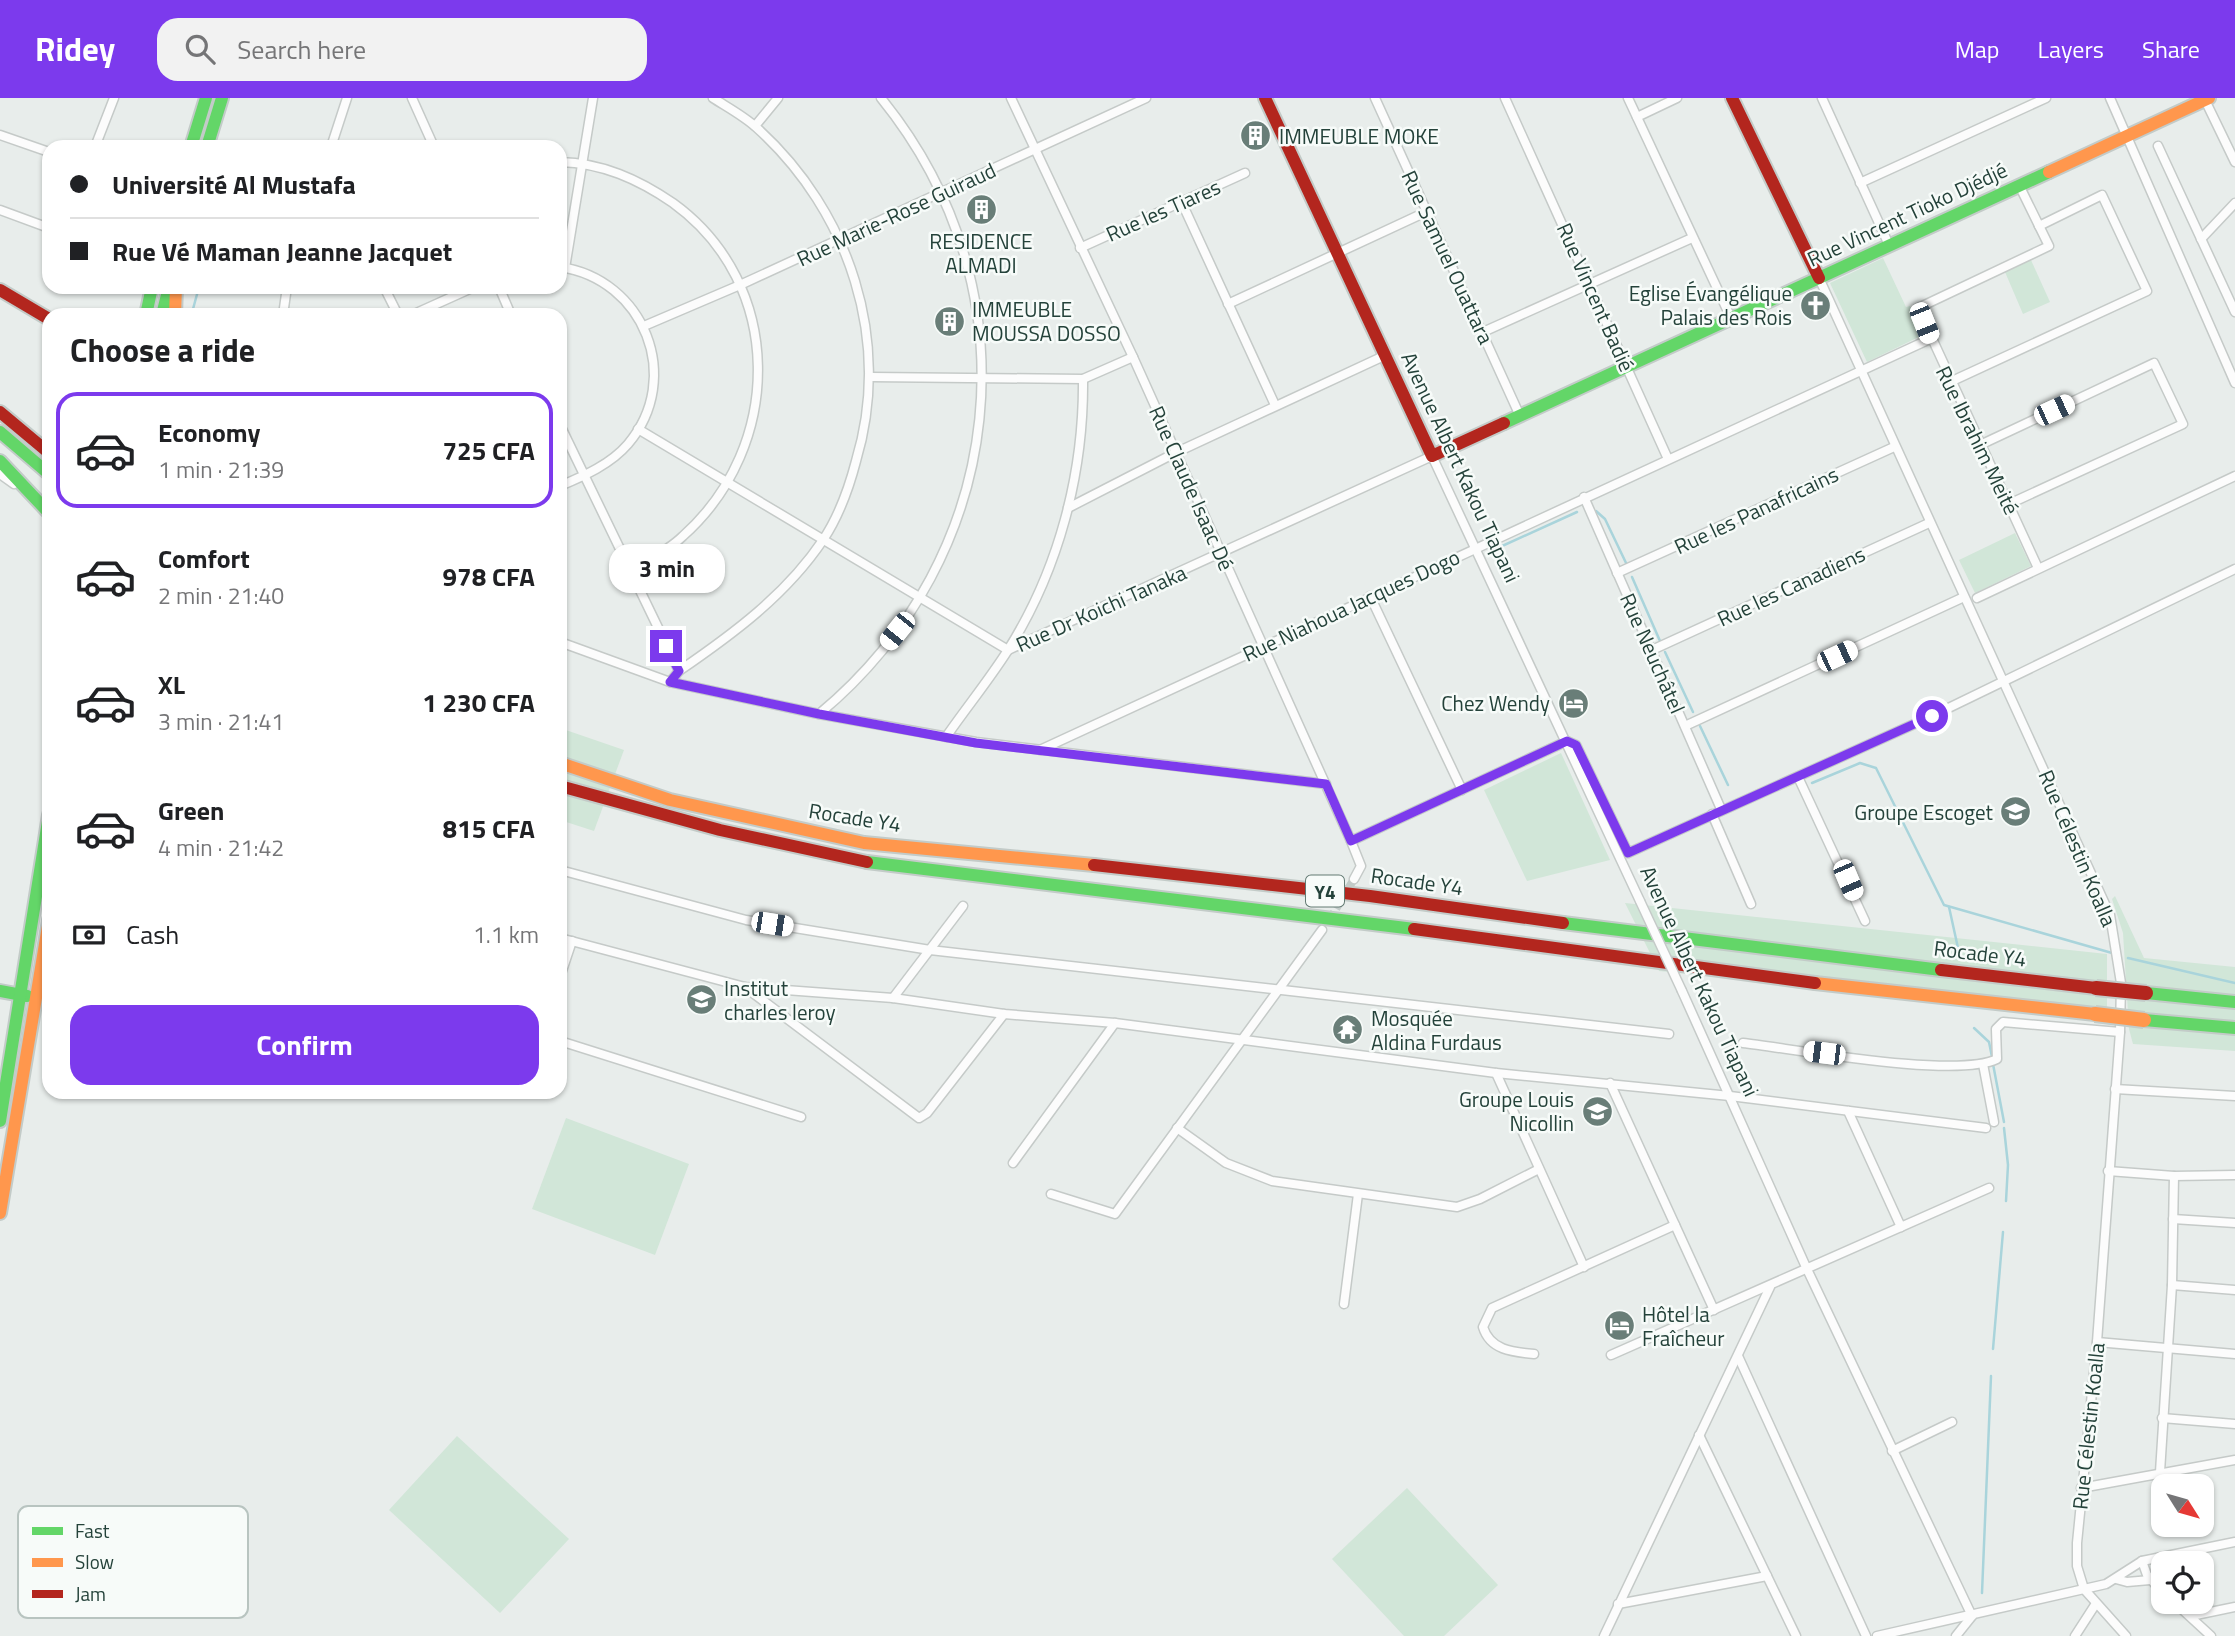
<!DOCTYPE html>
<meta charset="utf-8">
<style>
:root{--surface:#fff;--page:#f2f2f2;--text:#202124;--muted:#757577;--line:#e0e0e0;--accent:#7c3aed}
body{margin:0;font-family:"Titillium Web",sans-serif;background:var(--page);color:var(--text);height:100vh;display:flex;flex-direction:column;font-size:26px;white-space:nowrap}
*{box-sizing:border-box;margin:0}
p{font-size:23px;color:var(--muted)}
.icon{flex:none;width:38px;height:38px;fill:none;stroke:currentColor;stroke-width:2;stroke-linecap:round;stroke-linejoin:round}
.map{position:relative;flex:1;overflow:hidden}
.panel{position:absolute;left:42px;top:210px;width:525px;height:791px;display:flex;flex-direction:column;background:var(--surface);border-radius:21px;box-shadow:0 2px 5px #0004}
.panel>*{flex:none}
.banner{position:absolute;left:42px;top:42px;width:525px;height:154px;border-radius:21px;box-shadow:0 2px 5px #0004;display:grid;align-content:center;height:154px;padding:0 28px;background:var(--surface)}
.needle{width:46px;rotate:127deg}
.buttons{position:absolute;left:2151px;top:1376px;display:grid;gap:14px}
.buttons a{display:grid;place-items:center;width:63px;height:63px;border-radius:14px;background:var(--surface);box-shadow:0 2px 5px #0004;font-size:35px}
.end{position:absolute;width:32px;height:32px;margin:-16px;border:9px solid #7c3aed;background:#fff;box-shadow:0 0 0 4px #fff}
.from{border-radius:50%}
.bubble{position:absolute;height:49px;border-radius:21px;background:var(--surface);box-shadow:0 2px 5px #0004;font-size:23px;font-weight:700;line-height:49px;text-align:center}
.car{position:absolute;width:21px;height:42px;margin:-21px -10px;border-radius:9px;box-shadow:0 0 5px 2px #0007;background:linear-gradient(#fff 24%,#345 0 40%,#fff 0 76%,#345 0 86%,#fff 0)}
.banner b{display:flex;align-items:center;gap:24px;height:66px;font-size:26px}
.banner b+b{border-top:2px solid var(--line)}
.banner i{width:18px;height:18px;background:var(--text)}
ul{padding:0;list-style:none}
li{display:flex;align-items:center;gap:21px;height:116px;margin:0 14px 10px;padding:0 14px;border:4px solid transparent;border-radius:21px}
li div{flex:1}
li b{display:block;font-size:26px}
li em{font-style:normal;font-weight:700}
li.selected{border-color:var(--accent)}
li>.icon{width:63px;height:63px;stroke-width:1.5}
h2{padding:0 28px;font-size:32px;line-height:84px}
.pay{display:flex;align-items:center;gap:18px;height:77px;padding:0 28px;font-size:26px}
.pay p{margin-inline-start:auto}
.primary-button{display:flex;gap:14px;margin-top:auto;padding:14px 28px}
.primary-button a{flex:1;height:80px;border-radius:21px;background:var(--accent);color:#fff;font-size:28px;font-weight:700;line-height:80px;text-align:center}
header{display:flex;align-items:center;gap:42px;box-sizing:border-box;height:98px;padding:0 35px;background:var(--accent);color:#fff}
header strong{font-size:33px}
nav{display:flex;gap:38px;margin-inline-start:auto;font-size:24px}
.search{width:490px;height:63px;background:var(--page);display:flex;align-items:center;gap:18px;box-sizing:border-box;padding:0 24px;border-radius:21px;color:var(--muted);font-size:26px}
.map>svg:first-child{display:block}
</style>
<header>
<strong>Ridey</strong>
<div class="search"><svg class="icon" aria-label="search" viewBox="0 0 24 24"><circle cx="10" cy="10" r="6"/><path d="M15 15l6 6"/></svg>Search here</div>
<nav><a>Map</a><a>Layers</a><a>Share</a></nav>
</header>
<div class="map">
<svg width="2235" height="1538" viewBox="0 0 2235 1538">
<rect width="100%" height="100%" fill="#e8edeb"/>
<!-- green -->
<g fill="#d1e6d8">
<polygon points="1883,160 1906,209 1910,208 1923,237 1867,264 1830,185"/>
<polygon points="2031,162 2050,204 2023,216 2005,174"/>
<polygon points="2015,435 2031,468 1975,495 1959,462"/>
<polygon points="560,630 624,652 594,733 560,722"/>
<polygon points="1561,655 1610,762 1527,783 1484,692"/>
<polygon points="2115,798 2144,860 2235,869 2235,953 2133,946 2129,931 2123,835 2112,801"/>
<polygon points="1625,805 2107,856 2107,925 1938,902 1659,873"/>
<polygon points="566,1020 689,1066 655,1157 532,1111"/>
<polygon points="457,1338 569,1441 500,1515 389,1412"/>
<polygon points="1407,1390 1498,1487 1444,1538 1404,1538 1332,1461"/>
</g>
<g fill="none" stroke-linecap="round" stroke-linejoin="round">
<!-- stream -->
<g stroke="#a9d4db" stroke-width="2.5">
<polyline points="193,211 199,189"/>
<polyline points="1596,413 1605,421 1627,467"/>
<polyline points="1489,454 1577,414"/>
<polyline points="1632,479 1660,543"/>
<polyline points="1665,554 1693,614"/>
<polyline points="1700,628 1728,687"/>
<polyline points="1812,685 1860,665 1876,670 1944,807 2112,855"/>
<polyline points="1949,809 1958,850"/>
<polyline points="2128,860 2235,885"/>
<polyline points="1974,930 1989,944 1992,959"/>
<polyline points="1993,966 2004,1024"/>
<polyline points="2004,1030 2008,1067 2006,1103"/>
<polyline points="1993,1251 2003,1134"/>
<polyline points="1982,1495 1991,1278"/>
</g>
<!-- street-tunnel -->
<polyline stroke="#c1cbc8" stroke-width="8" stroke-dasharray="8 4" stroke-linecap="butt" points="1330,821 1354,781"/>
<defs>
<g id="street">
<polyline points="412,0 434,49"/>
<polyline points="1011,0 1133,259 1351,743 1361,768 1354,781"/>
<polyline points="1375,0 1520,318"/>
<polyline points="1505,0 1668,361"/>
<polyline points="1628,0 1731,220"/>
<polyline points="1822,0 1889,147"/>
<polyline points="2110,0 2235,285"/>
<polyline points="2205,2 2235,64"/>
<polyline points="1637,19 1677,0"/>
<polyline points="755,28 778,0"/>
<polyline points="0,37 49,54"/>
<polyline points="2158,48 2235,214"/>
<polyline points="95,49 114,0"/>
<polyline points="331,49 347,0"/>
<path d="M 560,64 C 602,65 638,81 673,105 C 785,186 784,348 683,438 C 668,453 648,462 630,473"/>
<polyline points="1860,85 2046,0"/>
<polyline points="2019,87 2049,148 1918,210 2038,470"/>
<polyline points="1182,105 1275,307"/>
<polyline points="0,112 49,130"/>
<polyline points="2201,141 2235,105"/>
<polyline points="1080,150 1245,75"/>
<path d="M 560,169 C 644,181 684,280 628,346 C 611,366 584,378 560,388"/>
<polyline points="565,170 593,0"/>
<polyline points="1819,180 2110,817 2121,885 2120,934 2097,1244 2077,1445 2077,1468 2084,1491 2126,1538"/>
<polyline points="384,189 398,217"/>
<polyline points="499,189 511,217"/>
<polyline points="1228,206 1428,113"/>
<polyline points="283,217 287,189"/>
<polyline points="412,217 474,189"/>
<polyline points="644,228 740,187 1146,0"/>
<polyline points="1483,234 1692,140"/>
<polyline points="871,279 1083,281 1133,259"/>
<polyline points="1950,284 2147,193 2102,97 2039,128"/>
<polyline points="560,327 679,573"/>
<polyline points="638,331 1008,552 1432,358 1640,803"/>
<polyline points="1980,347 2154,265 2183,326 2009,406"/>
<polyline points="0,376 14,386"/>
<polyline points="1584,399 1721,711"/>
<polyline points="1068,410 1175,355 1386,257"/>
<polyline points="1617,475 1894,349"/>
<polyline points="1370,498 1462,692"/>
<polyline points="1977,500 2235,378"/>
<polyline points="560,544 670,584 819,616 976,644 1326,686"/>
<polyline points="1652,552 1929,425"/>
<path d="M 670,584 L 679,573 C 733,536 786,497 823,442 C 839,418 849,390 856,363 C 892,243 850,114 757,30 C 744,18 727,9 713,0"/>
<path d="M 819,616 C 1008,459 1037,192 881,0"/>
<polyline points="1685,628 1964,499"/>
<path d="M 946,639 C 966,610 989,582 1008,552 C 1059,471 1084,375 1083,281"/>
<polyline points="1040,652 1930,241"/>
<polyline points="1798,679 1865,823"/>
<polyline points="1712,716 1751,806"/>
<polyline points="1351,743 1567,643 1576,647 1628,755 1932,618 2235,471"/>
<polyline points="560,772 746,822 930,852 1669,936"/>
<polyline points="560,840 745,889 893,900 1004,916 1115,925 1496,975 1730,998 1986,1030"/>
<polyline points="560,879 572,843"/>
<polyline points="745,889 919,1020 927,1015 1004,916"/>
<polyline points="1682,893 1806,1169 1972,1518"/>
<polyline points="893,900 963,808"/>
<polyline points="560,943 801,1019"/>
<path d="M 1743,945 C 1795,951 1956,981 1997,961 L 1996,931 L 2003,924 L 2120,934"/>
<polyline points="1983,966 1994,1024"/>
<polyline points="1496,975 1584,1169"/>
<polyline points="1610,985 1714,1212"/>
<polyline points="2115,991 2235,998"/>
<polyline points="1848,1013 1901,1129"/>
<polyline points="1177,1030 1226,1065 1272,1083 1457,1109 1480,1101 1539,1071"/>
<polyline points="1013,1065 1115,925"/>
<polyline points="2108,1073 2174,1078 2235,1077"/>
<polyline points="1051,1096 1115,1116 1322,832"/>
<polyline points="2173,1121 2235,1125"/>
<polyline points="2172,1187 2235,1192"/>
<polyline points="1344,1206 1358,1096"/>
<polyline points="2097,1244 2235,1256"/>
<path d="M 1534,1256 C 1512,1254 1490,1252 1483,1229 L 1492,1210 L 1675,1127"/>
<polyline points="1611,1257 1989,1090"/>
<polyline points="1738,1258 1866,1538"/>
<polyline points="2162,1320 2235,1326"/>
<polyline points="1699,1337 1796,1538"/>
<polyline points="1892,1353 1952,1324"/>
<polyline points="2160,1374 2172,1187 2174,1078"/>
<polyline points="2081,1390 2235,1362"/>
<polyline points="2142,1463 2147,1477 2163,1495"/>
<polyline points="2116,1481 2127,1484 2150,1482"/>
<polyline points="2173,1503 2211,1538"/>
<polyline points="1618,1506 1767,1478"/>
<polyline points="2191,1518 2235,1509"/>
<polyline points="1604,1538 1770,1189"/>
<polyline points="1877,1538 2106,1486 2142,1463 2235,1444"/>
<polyline points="1956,1538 1972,1518"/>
<polyline points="2075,1538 2095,1507"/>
</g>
<g id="fast">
<polyline points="191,49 206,0"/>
<polyline points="207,49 222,0"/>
<polyline points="146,217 152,189"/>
<polyline points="162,217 169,189"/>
<polyline points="1504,325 2049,74"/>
<polyline points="0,334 49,376"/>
<polyline points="0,363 49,415"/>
<polyline points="867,764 1414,831"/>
<polyline points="1563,825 1941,872"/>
<polyline points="0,893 27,898"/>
<polyline points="2146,895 2235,904"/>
<polyline points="2144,922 2235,930"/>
<polyline points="0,1023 49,717"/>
</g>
<g id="slow">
<polyline points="2049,74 2209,0"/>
<polyline points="175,217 176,189"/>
<polyline points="560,665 670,702 864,745 1094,767"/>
<polyline points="1815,885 2095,916"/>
<polyline points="0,1115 49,822"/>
</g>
<g id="jam">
<polyline points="1265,0 1432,358 1504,325"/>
<polyline points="1732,0 1819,180"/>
<polyline points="0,192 49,221"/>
<polyline points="0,314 49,355"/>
<polyline points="560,688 720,732 867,764"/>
<polyline points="1094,767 1370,798 1563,825"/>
<polyline points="1414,831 1815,885"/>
<polyline points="1941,872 2096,890"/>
</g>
</defs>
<!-- street casing -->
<use href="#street" stroke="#c5cac8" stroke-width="11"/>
<!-- fast casing -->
<use href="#fast" stroke="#c3cbc8" stroke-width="16"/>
<!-- slow casing -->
<use href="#slow" stroke="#c3cbc8" stroke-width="16"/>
<!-- jam casing -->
<use href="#jam" stroke="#c3cbc8" stroke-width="16"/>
<!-- street -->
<use href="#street" stroke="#fcfcfc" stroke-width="8"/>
<!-- fast -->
<use href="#fast" stroke="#63d668" stroke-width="12"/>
<!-- slow -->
<use href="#slow" stroke="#ff974d" stroke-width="12"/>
<!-- jam -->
<use href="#jam" stroke="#b3261e" stroke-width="12"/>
<defs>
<polyline id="street-bridge" points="1640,803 1682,893"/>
<polyline id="slow-bridge" points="2095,916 2144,922"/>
<polyline id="jam-bridge" points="2096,890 2146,895"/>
</defs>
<!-- street-bridge casing -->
<use href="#street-bridge" stroke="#c5cac8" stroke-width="11" stroke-linecap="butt"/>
<!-- slow-bridge casing -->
<use href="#slow-bridge" stroke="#c3ccc9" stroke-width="18" stroke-linecap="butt"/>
<!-- jam-bridge casing -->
<use href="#jam-bridge" stroke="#c3ccc9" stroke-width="18" stroke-linecap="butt"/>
<!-- street-bridge -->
<use href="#street-bridge" stroke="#fcfcfc" stroke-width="8"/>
<!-- slow-bridge -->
<use href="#slow-bridge" stroke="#ff974d" stroke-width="14"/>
<!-- jam-bridge -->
<use href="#jam-bridge" stroke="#b3261e" stroke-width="14"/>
</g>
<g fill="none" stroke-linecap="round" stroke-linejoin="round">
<!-- route -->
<polyline stroke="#7c3aed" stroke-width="9" points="666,548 679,573 670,584 819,616 976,645 1326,686 1351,743 1567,643 1576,647 1628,755 1932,618"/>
</g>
<!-- icons -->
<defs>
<symbol id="building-disc" viewBox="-11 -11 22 22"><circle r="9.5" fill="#697e78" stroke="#f7fbf9"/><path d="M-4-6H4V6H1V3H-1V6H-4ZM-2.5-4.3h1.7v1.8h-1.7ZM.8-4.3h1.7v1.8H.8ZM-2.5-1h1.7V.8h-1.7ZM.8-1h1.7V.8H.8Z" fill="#fff"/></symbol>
<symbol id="church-disc" viewBox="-11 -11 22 22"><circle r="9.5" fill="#697e78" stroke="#f7fbf9"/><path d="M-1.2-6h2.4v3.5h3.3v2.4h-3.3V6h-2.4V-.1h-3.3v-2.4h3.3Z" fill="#fff"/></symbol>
<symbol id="hotel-disc" viewBox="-11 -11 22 22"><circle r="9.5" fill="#697e78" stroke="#f7fbf9"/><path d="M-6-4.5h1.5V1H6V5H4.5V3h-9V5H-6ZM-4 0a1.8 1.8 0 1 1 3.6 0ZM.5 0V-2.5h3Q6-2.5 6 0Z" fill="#fff"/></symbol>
<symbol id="school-disc" viewBox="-11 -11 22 22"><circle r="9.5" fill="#697e78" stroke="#f7fbf9"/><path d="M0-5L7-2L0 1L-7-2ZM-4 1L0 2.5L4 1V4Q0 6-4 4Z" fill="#fff"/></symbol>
<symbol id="university-disc" viewBox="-11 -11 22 22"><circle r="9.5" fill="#697e78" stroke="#f7fbf9"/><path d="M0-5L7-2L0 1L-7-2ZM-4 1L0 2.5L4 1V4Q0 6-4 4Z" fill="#fff"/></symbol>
<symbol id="temple-disc" viewBox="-11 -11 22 22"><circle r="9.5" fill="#697e78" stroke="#f7fbf9"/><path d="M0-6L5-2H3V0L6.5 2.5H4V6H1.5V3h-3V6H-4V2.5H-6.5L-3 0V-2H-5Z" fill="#fff"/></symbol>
</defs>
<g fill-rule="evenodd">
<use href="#building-disc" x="1238" y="20" width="35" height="35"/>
<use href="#building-disc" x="964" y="94" width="35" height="35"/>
<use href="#church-disc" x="1798" y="190" width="35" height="35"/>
<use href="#building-disc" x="932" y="206" width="35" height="35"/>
<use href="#hotel-disc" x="1556" y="588" width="35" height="35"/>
<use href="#school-disc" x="1998" y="696" width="35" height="35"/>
<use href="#university-disc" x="684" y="884" width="35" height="35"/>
<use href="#temple-disc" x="1330" y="914" width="35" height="35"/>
<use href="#school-disc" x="1580" y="996" width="35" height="35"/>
<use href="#hotel-disc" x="1602" y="1210" width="35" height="35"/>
</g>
<g text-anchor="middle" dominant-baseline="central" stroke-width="5" stroke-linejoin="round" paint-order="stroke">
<!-- shield labels -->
<rect fill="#f7fbf9" stroke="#637a73" stroke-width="2" x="1306" y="777.5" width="38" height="31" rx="5"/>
<g font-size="19" font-weight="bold" fill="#24423a">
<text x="1325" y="793">Y4</text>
</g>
<!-- poi labels -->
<g font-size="21" fill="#24423a" stroke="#f7fbf9" text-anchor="start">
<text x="1279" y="38">IMMEUBLE MOKE</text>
<text x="981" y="143" text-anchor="middle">RESIDENCE<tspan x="981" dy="24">ALMADI</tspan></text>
<text x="1792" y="195" text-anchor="end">Eglise Évangélique<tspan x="1792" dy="24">Palais des Rois</tspan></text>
<text x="972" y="211">IMMEUBLE<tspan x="972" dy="24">MOUSSA DOSSO</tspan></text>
<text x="1550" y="605" text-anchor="end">Chez Wendy</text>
<text x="1993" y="714" text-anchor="end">Groupe Escoget</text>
<text x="724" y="890">Institut<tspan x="724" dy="24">charles leroy</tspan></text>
<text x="1371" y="920">Mosquée<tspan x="1371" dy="24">Aldina Furdaus</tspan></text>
<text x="1574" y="1001" text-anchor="end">Groupe Louis<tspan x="1574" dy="24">Nicollin</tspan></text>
<text x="1642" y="1216">Hôtel la<tspan x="1642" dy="24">Fraîcheur</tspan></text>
</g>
<!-- street labels -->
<g font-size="21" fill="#24423a" stroke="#f7fbf9">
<text transform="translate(1163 112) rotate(-24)">Rue les Tiares</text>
<text transform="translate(896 116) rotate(-25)">Rue Marie-Rose Guiraud</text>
<text transform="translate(1907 116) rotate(-25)">Rue Vincent Tioko Djédjé</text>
<text transform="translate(1448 159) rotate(65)">Rue Samuel Ouattara</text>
<text transform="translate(1596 199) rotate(66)">Rue Vincent Badié</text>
<text transform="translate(1978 342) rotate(64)">Rue Ibrahim Meité</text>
<text transform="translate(1461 369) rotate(65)">Avenue Albert Kakou Tiapani</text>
<text transform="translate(1192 390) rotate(66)">Rue Claude Isaac Dé</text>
<text transform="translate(1756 412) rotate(-25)">Rue les Panafricains</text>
<text transform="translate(1791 488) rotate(-25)">Rue les Canadiens</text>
<text transform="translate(1351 507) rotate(-25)">Rue Niahoua Jacques Dogo</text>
<text transform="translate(1101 510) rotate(-24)">Rue Dr Koichi Tanaka</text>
<text transform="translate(1653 555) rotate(66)">Rue Neuchâtel</text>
<text transform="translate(855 719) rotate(9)">Rocade Y4</text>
<text transform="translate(2078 750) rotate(67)">Rue Célestin Koalla</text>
<text transform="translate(1417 783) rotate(8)">Rocade Y4</text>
<text transform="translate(1980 855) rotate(7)">Rocade Y4</text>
<text transform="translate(1700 883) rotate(65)">Avenue Albert Kakou Tiapani</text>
<text transform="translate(2088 1328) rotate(-84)">Rue Célestin Koalla</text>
</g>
</g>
<!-- legend -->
<rect x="18" y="1408" width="230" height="112" rx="10" fill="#f7fbf9" stroke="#b8c4c0" stroke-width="2"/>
<rect x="32" y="1429" width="31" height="8" fill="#63d668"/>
<rect x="32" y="1460" width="31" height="9" fill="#ff974d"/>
<rect x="32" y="1492" width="31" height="8" fill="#b3261e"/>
<g font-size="19" fill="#24423a">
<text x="75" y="1440">Fast</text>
<text x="75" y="1471">Slow</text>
<text x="75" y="1503">Jam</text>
</g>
</svg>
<div class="buttons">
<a><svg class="needle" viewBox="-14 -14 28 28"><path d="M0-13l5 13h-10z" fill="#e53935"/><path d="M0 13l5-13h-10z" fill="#757577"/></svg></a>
<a><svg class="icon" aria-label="locate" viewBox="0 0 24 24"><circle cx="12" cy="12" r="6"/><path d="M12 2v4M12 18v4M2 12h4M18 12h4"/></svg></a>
</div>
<i class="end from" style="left:1932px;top:618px"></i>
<i class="end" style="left:666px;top:548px"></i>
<div class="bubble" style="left:609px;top:446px;width:116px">3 min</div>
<i class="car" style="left:1924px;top:225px;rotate:158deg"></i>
<i class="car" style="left:2054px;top:312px;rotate:65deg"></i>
<i class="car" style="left:897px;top:533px;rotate:219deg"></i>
<i class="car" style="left:1837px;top:558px;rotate:65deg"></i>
<i class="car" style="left:1848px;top:782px;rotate:157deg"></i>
<i class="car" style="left:772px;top:826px;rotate:99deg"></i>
<i class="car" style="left:1824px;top:955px;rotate:277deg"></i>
<div class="banner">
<b><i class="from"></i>Université Al Mustafa</b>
<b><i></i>Rue Vé Maman Jeanne Jacquet</b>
</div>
<section class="panel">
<h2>Choose a ride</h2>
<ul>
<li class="selected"><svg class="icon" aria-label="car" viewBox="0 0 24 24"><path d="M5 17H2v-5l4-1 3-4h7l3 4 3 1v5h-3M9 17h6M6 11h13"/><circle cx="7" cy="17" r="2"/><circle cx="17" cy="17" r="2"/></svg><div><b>Economy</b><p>1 min · 21:39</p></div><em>725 CFA</em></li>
<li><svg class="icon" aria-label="car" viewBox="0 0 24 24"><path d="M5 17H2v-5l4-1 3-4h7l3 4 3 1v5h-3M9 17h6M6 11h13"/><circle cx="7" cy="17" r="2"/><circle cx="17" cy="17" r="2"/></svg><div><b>Comfort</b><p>2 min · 21:40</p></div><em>978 CFA</em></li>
<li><svg class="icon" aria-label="car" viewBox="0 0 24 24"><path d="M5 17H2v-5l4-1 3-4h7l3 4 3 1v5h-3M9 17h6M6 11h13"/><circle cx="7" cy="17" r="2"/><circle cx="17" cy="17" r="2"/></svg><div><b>XL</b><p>3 min · 21:41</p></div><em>1 230 CFA</em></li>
<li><svg class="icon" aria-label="car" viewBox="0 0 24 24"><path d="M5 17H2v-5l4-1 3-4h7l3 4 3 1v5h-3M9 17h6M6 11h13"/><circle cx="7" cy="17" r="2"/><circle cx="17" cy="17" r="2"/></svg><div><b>Green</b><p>4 min · 21:42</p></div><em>815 CFA</em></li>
</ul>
<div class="pay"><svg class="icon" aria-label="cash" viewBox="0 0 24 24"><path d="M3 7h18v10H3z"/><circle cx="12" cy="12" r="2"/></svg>Cash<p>1.1 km</p></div>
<div class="primary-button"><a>Confirm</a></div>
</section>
</div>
